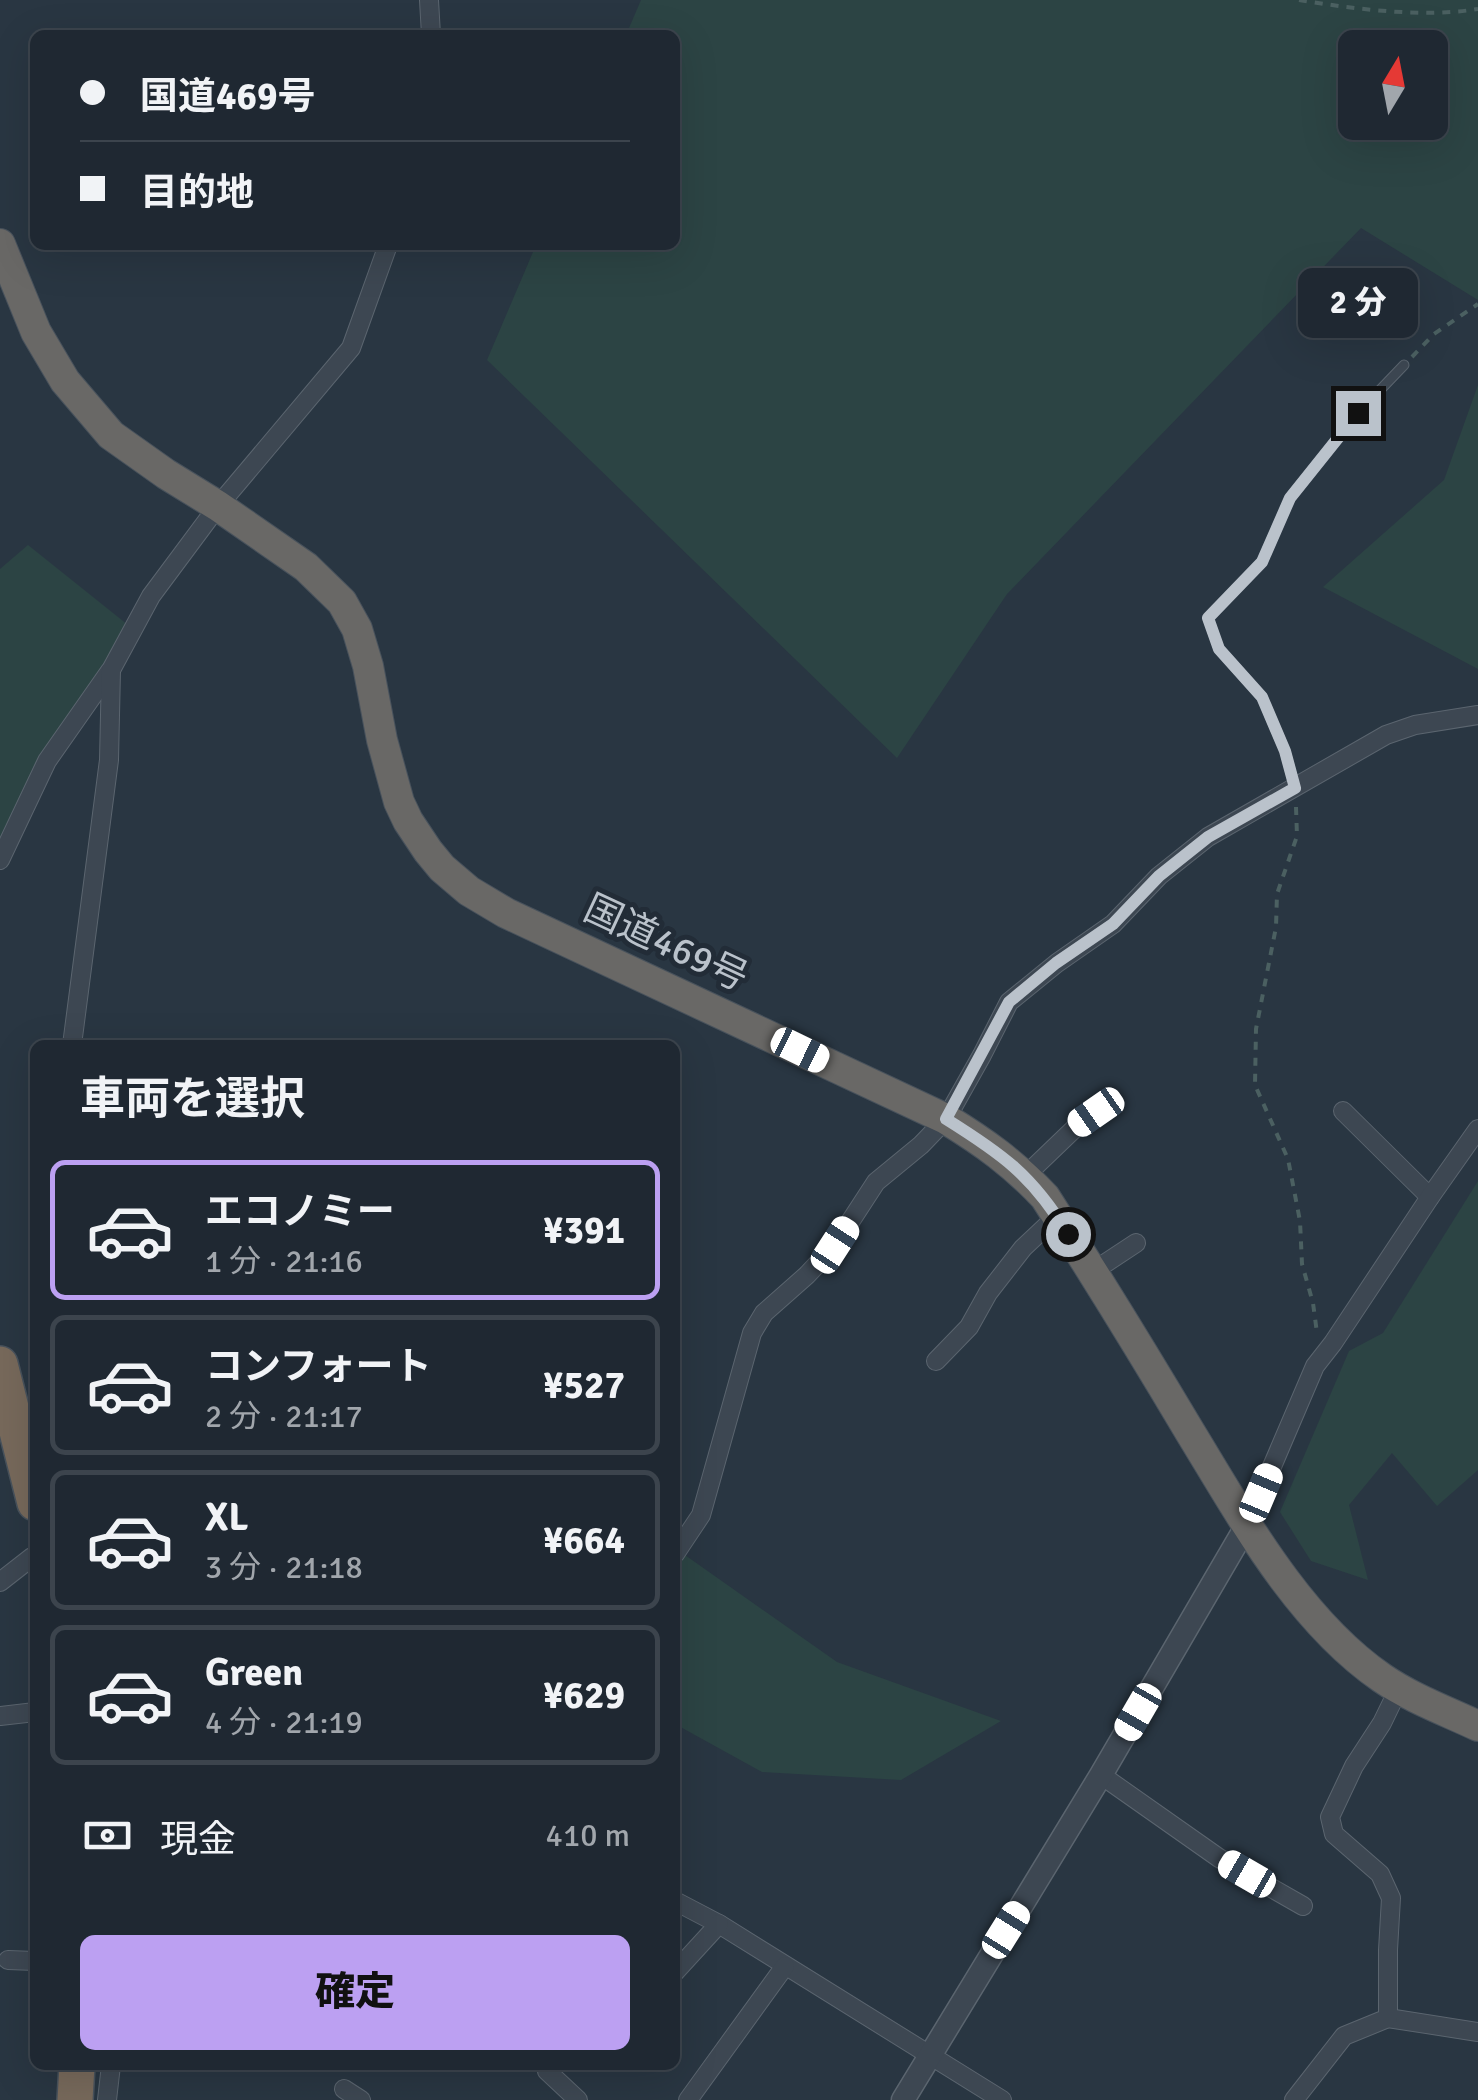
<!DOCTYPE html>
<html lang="ja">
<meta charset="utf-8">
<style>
:root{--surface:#1f2832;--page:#27303a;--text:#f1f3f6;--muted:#a1a6ac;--line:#3c444d;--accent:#bca0f2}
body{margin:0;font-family:Signika,"Noto Sans JP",sans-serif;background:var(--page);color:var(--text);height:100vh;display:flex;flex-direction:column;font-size:38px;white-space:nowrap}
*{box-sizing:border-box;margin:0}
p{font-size:32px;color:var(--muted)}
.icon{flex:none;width:55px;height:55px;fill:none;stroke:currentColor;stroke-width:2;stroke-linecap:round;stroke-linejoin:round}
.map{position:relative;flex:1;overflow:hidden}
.sheet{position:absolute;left:30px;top:1040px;width:650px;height:1030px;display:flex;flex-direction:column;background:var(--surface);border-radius:15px;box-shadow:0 10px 40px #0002,0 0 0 2px var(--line)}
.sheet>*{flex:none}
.guide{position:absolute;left:30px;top:30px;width:650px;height:220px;border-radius:15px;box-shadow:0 10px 40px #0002,0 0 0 2px var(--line);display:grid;align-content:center;height:220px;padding:0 50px;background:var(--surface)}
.needle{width:65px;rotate:10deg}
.controls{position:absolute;left:1338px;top:30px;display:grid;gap:20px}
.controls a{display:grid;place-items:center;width:110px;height:110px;border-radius:15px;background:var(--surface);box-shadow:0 10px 40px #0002,0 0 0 2px var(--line);font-size:50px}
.end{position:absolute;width:45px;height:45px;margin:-22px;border:12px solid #bac2cb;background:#111;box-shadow:0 0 0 5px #111}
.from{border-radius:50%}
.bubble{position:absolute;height:70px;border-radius:15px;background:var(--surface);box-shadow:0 10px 40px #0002,0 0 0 2px var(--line);font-size:32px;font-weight:800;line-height:70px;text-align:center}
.car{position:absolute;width:30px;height:60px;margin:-30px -15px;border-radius:12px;box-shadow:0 0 8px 2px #0007;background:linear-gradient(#fff 24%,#345 0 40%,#fff 0 76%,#345 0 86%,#fff 0)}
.guide b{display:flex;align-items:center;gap:35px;height:95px;font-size:38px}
.guide b+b{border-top:2px solid var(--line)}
.guide i{width:25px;height:25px;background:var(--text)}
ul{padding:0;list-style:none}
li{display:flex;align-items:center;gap:30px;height:140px;margin:0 20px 15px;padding:0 30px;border:5px solid var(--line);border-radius:15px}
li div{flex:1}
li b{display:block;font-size:38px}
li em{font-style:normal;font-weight:800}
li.active{border-color:var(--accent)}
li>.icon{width:90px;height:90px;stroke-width:1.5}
h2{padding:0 50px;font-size:45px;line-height:120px}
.pay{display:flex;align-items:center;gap:25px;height:110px;padding:0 50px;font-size:38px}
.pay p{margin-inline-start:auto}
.button{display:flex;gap:20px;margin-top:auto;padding:20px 50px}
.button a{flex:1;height:115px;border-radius:15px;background:var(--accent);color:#111;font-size:40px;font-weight:800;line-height:115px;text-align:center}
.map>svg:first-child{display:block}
</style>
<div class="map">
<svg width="1478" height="2100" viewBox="0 0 1478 2100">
<rect width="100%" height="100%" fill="#293642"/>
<!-- green -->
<g fill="#2c4444" fill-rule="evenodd">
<path d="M 641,0 L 1478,0 L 1478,300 L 1361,228 L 1007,594 L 897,758 L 487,360 L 536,245 L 675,245 L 675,35 L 626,35 ZM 1355,48 L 1430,48 L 1430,122 L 1355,122 Z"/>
<polygon points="1478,385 1478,669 1323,587 1444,480"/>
<polygon points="28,545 133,629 0,855 0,569"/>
<polygon points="1478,1181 1478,1470 1437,1506 1392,1453 1349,1505 1368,1580 1311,1561 1280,1512 1349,1351 1383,1333"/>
<polygon points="675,1548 837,1662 1001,1721 901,1780 762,1772 675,1724"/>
</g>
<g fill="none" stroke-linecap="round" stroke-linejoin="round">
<defs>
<polyline id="service" points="1295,788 1285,751 1262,697 1219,649 1208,618 1262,562 1290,498 1358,413 1404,365"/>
<g id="minor">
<polyline points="429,0 431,35"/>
<polyline points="0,860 47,761 110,671"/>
<polyline points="72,1045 109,760 111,670 151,596 218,506 351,348 388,245"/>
<polyline points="1343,1111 1430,1197"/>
<polyline points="1025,1176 1075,1128 1096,1112"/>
<polyline points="1092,1272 1136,1243"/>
<polyline points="936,1361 969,1327 988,1293 1023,1248 1057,1216"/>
<polyline points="1247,1525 1315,1366 1333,1343 1430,1197 1478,1129"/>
<polyline points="675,1554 701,1515 752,1333 764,1313 807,1275 835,1245 876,1182 921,1145 946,1119 982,1055 1009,1002 1057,963 1113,924 1159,876 1208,837 1386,735 1415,725 1478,715"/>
<polyline points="0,1582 32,1557"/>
<polyline points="0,1716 35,1712"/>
<polyline points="1101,1775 1219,1858 1303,1906"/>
<polyline points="675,1901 719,1924 1002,2100"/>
<polyline points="8,1960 35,1961"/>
<polyline points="675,1972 719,1924"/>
<polyline points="1388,2018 1478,2032"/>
<polyline points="547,2065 547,2071 578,2100"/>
<polyline points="344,2089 361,2100"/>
<polyline points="107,2100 111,2065"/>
<polyline points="688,2100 785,1966"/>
<polyline points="1294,2100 1344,2036 1388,2018 1388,1950 1391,1898 1380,1874 1334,1834 1330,1817 1354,1766 1382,1723 1399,1688"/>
</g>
<polyline id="tertiary" points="903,2100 1101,1775 1247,1525"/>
<path id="trunk" d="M 0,244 L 36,332 L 65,381 L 111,435 L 166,474 L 218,506 L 306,567 L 342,602 L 357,629 L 368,666 L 382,740 L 399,802 L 408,821 L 428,851 L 442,868 L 469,891 L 506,913 L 946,1119 C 985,1143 1013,1163 1045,1197 C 1095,1275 1143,1353 1190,1432 C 1242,1517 1298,1620 1382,1678 C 1411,1698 1446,1711 1478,1726"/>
<g id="motorway">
<polyline points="0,1364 35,1503"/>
<polyline points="75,2100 77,2065"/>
</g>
</defs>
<!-- service casing -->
<use href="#service" stroke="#5b656f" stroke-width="11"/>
<!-- minor casing -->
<use href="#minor" stroke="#5b656f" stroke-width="20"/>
<!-- tertiary casing -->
<use href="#tertiary" stroke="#5b656f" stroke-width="25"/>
<!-- trunk casing -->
<use href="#trunk" stroke="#48525c" stroke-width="32"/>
<!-- motorway casing -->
<use href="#motorway" stroke="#48525c" stroke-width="38"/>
<!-- path -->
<g stroke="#4b6061" stroke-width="4" stroke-dasharray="8 8" stroke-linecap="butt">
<path d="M 1299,0 C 1355,9 1422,18 1478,9"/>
<polyline points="1412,357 1434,334 1478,304"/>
<polyline points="1296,807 1297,836 1277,894 1276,927 1256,1029 1255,1085 1288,1159 1300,1221 1302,1264 1313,1303 1317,1333"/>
</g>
<!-- service -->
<use href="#service" stroke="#3d4752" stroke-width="9"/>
<!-- minor -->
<use href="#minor" stroke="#3d4752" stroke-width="18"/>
<!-- tertiary -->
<use href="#tertiary" stroke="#3d4752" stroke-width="22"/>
<!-- trunk -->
<use href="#trunk" stroke="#696866" stroke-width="30"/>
<!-- motorway -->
<use href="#motorway" stroke="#77695b" stroke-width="35"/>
</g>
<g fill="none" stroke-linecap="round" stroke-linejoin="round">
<!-- route -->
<path stroke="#bac2cb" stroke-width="12" d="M 1068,1234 C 1032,1175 1002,1154 946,1119 L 1009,1002 L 1056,963 L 1113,924 L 1159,876 L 1208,837 L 1295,788 L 1285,751 L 1262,697 L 1219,649 L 1208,618 L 1262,562 L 1290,498 L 1358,413"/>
</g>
<g text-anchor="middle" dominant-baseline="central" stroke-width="10" stroke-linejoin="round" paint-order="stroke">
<!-- street labels -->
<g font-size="38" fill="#bac2cb" stroke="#222c37">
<text transform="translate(666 943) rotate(25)">国道469号</text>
</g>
</g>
</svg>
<div class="controls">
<a><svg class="needle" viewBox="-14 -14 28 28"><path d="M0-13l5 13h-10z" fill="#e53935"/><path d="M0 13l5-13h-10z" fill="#a1a6ac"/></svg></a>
</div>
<i class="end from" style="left:1068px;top:1234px"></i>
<i class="end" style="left:1358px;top:413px"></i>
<div class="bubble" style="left:1298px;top:268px;width:120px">2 分</div>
<i class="car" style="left:800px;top:1050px;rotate:116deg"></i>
<i class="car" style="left:1096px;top:1112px;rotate:235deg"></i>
<i class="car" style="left:835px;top:1245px;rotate:33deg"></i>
<i class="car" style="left:1261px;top:1493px;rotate:23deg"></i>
<i class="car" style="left:1138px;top:1712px;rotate:210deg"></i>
<i class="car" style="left:1247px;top:1874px;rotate:300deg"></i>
<i class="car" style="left:1006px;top:1930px;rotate:32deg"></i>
<div class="guide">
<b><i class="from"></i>国道469号</b>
<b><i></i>目的地</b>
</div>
<section class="sheet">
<h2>車両を選択</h2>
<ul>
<li class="active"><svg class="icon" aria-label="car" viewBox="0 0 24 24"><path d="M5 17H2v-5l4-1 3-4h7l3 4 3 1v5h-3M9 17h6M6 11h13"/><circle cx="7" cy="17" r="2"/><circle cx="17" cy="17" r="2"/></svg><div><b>エコノミー</b><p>1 分 · 21:16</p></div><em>¥391</em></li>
<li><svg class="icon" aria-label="car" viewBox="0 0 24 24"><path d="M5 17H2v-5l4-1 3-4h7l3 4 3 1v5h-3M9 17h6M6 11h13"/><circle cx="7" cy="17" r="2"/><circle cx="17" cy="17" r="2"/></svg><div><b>コンフォート</b><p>2 分 · 21:17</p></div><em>¥527</em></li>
<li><svg class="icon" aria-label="car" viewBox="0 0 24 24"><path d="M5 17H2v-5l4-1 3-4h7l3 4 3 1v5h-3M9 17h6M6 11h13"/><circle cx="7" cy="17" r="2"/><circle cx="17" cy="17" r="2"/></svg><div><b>XL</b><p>3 分 · 21:18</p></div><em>¥664</em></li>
<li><svg class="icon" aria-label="car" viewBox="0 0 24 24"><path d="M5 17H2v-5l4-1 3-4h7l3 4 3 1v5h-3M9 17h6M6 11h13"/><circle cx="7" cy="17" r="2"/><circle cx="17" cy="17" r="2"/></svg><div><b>Green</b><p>4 分 · 21:19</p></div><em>¥629</em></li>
</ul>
<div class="pay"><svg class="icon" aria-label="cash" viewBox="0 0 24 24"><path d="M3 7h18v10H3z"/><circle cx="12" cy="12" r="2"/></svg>現金<p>410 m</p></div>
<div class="button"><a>確定</a></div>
</section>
</div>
